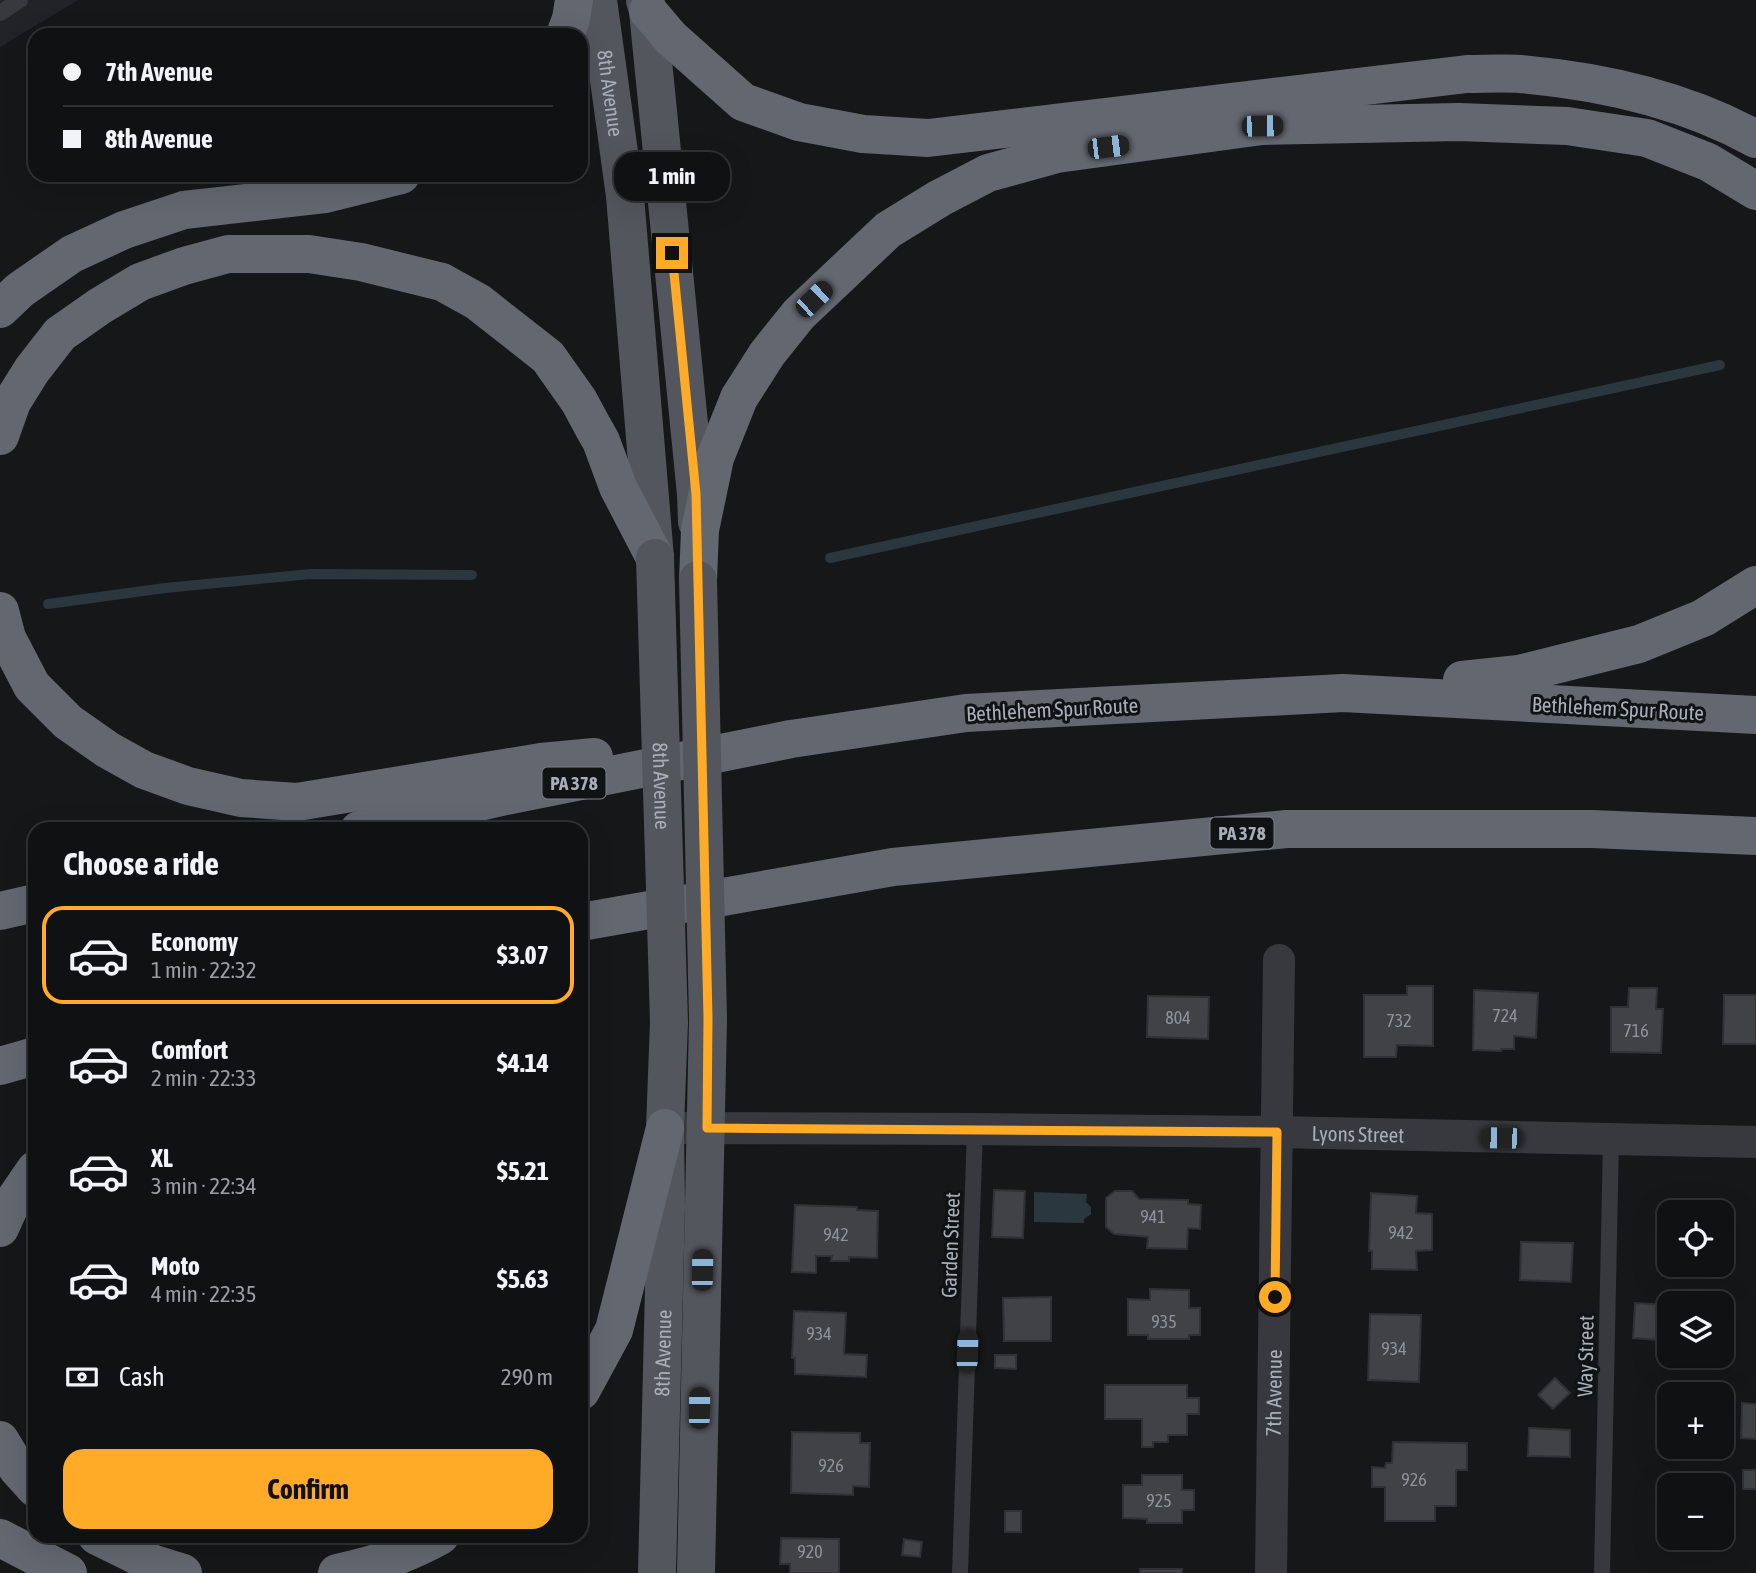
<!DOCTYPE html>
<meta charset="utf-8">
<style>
:root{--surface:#101113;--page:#1e1f21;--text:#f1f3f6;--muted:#9c9da0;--line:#303133;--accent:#ffab28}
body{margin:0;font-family:"Asap Condensed",sans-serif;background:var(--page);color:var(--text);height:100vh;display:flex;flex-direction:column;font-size:26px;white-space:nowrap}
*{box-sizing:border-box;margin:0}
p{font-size:23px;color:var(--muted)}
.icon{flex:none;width:38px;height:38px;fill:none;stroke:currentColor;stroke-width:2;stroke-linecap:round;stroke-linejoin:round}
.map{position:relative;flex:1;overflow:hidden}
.sheet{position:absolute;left:28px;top:822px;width:560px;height:721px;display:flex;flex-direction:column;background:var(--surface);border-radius:21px;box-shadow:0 7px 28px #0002,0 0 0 2px var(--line)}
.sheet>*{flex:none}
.top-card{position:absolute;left:28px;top:28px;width:560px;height:154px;border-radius:21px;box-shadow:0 7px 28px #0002,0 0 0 2px var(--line);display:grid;align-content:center;height:154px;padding:0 35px;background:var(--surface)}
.tools{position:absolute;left:1657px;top:1200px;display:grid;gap:14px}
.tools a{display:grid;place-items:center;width:77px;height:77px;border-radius:14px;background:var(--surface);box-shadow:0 7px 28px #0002,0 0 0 2px var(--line);font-size:35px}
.end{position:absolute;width:32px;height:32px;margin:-16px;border:9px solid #ffab28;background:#111;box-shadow:0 0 0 4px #111}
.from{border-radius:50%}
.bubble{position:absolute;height:49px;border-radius:21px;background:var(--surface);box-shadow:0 7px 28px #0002,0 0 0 2px var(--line);font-size:23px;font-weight:700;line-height:49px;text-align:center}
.car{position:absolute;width:21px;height:42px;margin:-21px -10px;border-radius:9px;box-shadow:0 0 5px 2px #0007;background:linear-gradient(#222 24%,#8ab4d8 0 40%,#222 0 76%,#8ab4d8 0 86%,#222 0)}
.top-card b{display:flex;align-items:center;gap:24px;height:66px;font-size:26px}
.top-card b+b{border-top:2px solid var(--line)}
.top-card i{width:18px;height:18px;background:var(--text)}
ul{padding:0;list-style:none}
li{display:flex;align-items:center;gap:21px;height:98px;margin:0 14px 10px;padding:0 21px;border:4px solid transparent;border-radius:21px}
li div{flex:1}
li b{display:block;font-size:26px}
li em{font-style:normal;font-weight:700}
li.on{border-color:var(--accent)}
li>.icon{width:63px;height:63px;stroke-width:1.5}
h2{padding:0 35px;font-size:32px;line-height:84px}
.pay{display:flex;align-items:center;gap:18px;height:77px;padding:0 35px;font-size:26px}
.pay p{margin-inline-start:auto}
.button{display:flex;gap:14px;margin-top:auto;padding:14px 35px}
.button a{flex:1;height:80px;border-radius:21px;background:var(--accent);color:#111;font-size:28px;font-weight:700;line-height:80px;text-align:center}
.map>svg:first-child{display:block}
</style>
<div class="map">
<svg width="1756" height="1573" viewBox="0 0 1756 1573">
<rect width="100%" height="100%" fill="#161719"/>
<!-- built -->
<polygon fill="#222326" points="0,0 78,0 0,47"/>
<!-- water -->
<polygon fill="#2b373e" points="1034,1192 1087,1194 1086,1202 1091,1207 1091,1214 1084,1219 1084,1223 1034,1222"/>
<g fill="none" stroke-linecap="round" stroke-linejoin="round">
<!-- stream -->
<g stroke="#2b373e" stroke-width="10">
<polyline points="830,558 1720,365"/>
<polyline points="48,604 165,588 310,574 472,575"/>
</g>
</g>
<!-- building -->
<g fill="#404246" stroke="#303035" stroke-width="2">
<polygon points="1407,986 1433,986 1433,1046 1397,1045 1396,1057 1364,1057 1364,995 1407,995"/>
<polygon points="1629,988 1657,988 1656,1009 1663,1009 1661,1053 1611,1052 1611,1007 1628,1007"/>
<polygon points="1474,990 1538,993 1536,1038 1514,1036 1514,1049 1501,1049 1501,1051 1473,1050"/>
<polygon points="1724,995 1756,995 1756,1044 1723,1044"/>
<polygon points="1148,996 1209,997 1208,1039 1147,1037"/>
<polygon points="994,1190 1025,1191 1023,1238 992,1237"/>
<polygon points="1115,1191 1132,1191 1139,1199 1188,1200 1188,1204 1201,1205 1200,1229 1188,1228 1187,1249 1147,1248 1148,1237 1114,1234 1106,1227 1106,1198"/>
<polygon points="1371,1193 1417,1196 1416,1213 1432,1214 1432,1250 1416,1251 1417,1270 1372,1269 1372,1251 1369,1251"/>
<polygon points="795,1205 857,1207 857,1210 878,1211 877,1258 849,1257 849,1261 831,1261 832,1256 816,1256 816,1273 792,1272"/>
<polygon points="1521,1242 1573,1243 1571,1282 1520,1280"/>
<polygon points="1150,1289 1189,1290 1189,1308 1200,1308 1200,1335 1189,1335 1189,1339 1148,1339 1148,1335 1128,1335 1128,1299 1150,1300"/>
<polygon points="1051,1297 1051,1341 1004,1341 1003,1298"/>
<polygon points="1635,1303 1670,1305 1670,1341 1633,1338"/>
<polygon points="794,1311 846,1313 844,1354 867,1355 866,1377 795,1374 795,1358 792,1358"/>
<polygon points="1370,1314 1421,1315 1419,1382 1368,1380"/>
<polygon points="995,1355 1016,1355 1016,1369 995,1368"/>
<polygon points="1555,1378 1570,1393 1553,1409 1538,1395"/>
<polygon points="1105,1385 1187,1385 1187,1398 1199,1398 1199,1414 1187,1414 1187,1435 1168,1435 1168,1442 1153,1442 1153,1447 1142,1447 1142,1419 1105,1419"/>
<polygon points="1742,1403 1756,1404 1756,1439 1741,1438"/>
<polygon points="1529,1428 1570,1430 1570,1457 1528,1456"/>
<polygon points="792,1432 860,1433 860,1443 870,1443 869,1487 853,1486 853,1495 791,1493"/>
<polygon points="1393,1442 1467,1443 1467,1470 1456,1470 1456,1506 1435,1506 1435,1521 1385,1521 1385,1487 1372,1487 1372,1467 1385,1468 1386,1463 1392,1463"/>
<rect x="1743" y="1470" width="13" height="19"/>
<polygon points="1142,1475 1182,1475 1182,1490 1194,1490 1194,1510 1182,1510 1182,1523 1147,1523 1147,1519 1123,1518 1123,1485 1142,1485"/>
<rect x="1005" y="1511" width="16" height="21"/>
<polygon points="781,1538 839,1539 839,1573 790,1573 790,1564 780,1564"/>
<polygon points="904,1539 922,1542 920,1557 902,1555"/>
<rect x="1140" y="1569" width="42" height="4"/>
</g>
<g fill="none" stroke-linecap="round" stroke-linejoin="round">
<!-- lane -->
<g stroke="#37393e" stroke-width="16">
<polyline points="0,13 20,0"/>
<polyline points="960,1573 975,1129"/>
<polyline points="1602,1573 1611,1140"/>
</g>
<!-- street -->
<g stroke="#37393e" stroke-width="32">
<path id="s1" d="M 665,1128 L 975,1129 L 1277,1132 L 1756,1142"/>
<path id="s2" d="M 1271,1573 L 1279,960"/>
</g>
<!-- primary -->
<g stroke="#53565d" stroke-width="38">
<path id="s3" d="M 598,0 L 625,196 L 655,558"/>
<polyline points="645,0 648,11 696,494 697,522"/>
<path id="s4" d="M 657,1573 L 666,1207 L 665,1128 L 669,1022"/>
<polyline points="696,1573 708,1019"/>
</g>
<!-- highway -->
<g stroke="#636770" stroke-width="38">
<path d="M 648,11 L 671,38 L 743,102 L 799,122 L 863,134 L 928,138 L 1467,74 C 1484,74 1502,73 1520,74 C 1601,81 1685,100 1756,139"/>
<polyline points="565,35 571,19 574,0"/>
<polyline points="0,309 20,290 72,254 124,230 184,210 325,194 401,175"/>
<polyline points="0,436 12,402 32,370 60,334 100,306 140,282 184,266 228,254 309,254 361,262 442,282 478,302 548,357 579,401 593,427 601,441 618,487 655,558"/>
<polyline points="698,580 700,530 715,458 739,398 767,354 799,314 888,230 940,198 988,173 1057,154 1262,126 1459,122 1567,126 1647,138 1708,162 1756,191"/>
<polyline points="0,611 7,638 32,686 68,722 108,750 144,770 188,786 241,798 297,802 541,762 594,757"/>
<polyline points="1462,680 1519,674 1639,644 1703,618 1756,585"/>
<polyline points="359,830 501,797 791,739 966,713 1343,693 1756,715"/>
<polyline points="0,911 35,903"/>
<polyline points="581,922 893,867 1287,829 1592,829 1756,836"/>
<polyline points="0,1066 35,1056"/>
<polyline points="0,1228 9,1208 35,1170"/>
<polyline points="581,1391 614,1330 665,1128"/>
<polyline points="0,1440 17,1468 35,1488"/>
<polyline points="97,1536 154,1564 183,1573"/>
<polyline points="0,1538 68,1573"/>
<path d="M 337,1573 C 376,1564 404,1556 440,1536"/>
</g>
<!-- primary-bridge -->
<g stroke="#53565d" stroke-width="38">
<path id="s5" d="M 655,558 L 669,1022"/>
<polyline points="698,580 708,1019"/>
</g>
</g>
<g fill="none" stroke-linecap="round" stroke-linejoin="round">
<!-- route -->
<polyline stroke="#ffab28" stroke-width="9" points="672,253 696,494 708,1018 707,1128 1277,1132 1275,1297"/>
</g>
<g text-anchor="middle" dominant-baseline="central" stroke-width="6" stroke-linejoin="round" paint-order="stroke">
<!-- number labels -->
<g font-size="18" fill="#8d939d">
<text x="1505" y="1015">724</text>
<text x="1178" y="1017">804</text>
<text x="1399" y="1020">732</text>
<text x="1636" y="1030">716</text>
<text x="1153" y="1216">941</text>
<text x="1401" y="1232">942</text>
<text x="836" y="1234">942</text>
<text x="1164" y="1321">935</text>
<text x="819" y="1333">934</text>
<text x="1394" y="1348">934</text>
<text x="831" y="1465">926</text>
<text x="1414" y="1479">926</text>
<text x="1159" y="1500">925</text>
<text x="810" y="1551">920</text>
</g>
<!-- shield labels -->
<g fill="#111214" stroke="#7a7f88" stroke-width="2">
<rect x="542.5" y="767.5" width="63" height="31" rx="5"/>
<rect x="1210.5" y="817.5" width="63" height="31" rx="5"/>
</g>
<g font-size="19" font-weight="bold" fill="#a7aeba">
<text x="574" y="783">PA 378</text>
<text x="1242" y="833">PA 378</text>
</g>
<!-- street labels -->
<g font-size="21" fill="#a7aeba" stroke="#111214">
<text stroke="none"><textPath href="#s3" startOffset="94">8th Avenue</textPath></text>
<text transform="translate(1618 708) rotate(3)">Bethlehem Spur Route</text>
<text transform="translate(1052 709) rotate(-3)">Bethlehem Spur Route</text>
<text stroke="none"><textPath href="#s5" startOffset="228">8th Avenue</textPath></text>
<text stroke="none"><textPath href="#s1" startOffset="693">Lyons Street</textPath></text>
<text transform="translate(950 1245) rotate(-88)">Garden Street</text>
<text stroke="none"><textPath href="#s4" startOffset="220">8th Avenue</textPath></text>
<text transform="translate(1585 1356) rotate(-89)">Way Street</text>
<text stroke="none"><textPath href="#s2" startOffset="180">7th Avenue</textPath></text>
</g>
</g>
</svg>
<div class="tools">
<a><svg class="icon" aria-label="locate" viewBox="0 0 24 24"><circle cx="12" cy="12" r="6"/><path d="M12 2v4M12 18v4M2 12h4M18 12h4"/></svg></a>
<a><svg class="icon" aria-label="layers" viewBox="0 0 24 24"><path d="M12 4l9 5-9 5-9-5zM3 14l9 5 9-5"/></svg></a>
<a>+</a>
<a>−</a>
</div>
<i class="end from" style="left:1275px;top:1297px"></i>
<i class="end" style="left:672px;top:253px"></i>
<div class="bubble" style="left:614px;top:152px;width:116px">1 min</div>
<i class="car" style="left:1262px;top:126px;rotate:89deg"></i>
<i class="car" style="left:1108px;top:147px;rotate:83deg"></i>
<i class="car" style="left:814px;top:299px;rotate:46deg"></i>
<i class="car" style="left:1501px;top:1138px;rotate:271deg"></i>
<i class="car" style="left:702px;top:1270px;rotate:1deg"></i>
<i class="car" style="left:967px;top:1351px;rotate:2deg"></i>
<i class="car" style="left:699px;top:1408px;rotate:1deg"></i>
<div class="top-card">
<b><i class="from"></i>7th Avenue</b>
<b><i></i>8th Avenue</b>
</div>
<section class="sheet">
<h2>Choose a ride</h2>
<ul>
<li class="on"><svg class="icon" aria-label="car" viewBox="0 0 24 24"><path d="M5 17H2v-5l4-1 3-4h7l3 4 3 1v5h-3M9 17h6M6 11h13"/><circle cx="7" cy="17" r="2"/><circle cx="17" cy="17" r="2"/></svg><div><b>Economy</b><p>1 min · 22:32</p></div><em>$3.07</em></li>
<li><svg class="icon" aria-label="car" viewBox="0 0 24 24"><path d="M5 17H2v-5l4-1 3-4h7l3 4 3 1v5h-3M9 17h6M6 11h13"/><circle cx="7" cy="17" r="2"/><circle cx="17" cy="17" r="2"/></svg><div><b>Comfort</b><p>2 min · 22:33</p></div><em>$4.14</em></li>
<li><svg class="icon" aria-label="car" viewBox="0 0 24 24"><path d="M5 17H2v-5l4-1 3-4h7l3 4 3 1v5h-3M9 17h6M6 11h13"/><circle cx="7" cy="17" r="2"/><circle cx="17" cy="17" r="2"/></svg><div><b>XL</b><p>3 min · 22:34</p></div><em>$5.21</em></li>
<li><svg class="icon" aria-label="car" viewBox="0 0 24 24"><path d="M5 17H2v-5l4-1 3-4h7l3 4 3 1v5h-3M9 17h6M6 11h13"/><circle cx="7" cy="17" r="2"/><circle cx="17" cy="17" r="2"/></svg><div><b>Moto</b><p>4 min · 22:35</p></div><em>$5.63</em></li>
</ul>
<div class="pay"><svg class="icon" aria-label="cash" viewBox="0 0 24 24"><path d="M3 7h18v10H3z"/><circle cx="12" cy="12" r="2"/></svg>Cash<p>290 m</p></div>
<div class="button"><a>Confirm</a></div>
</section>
</div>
